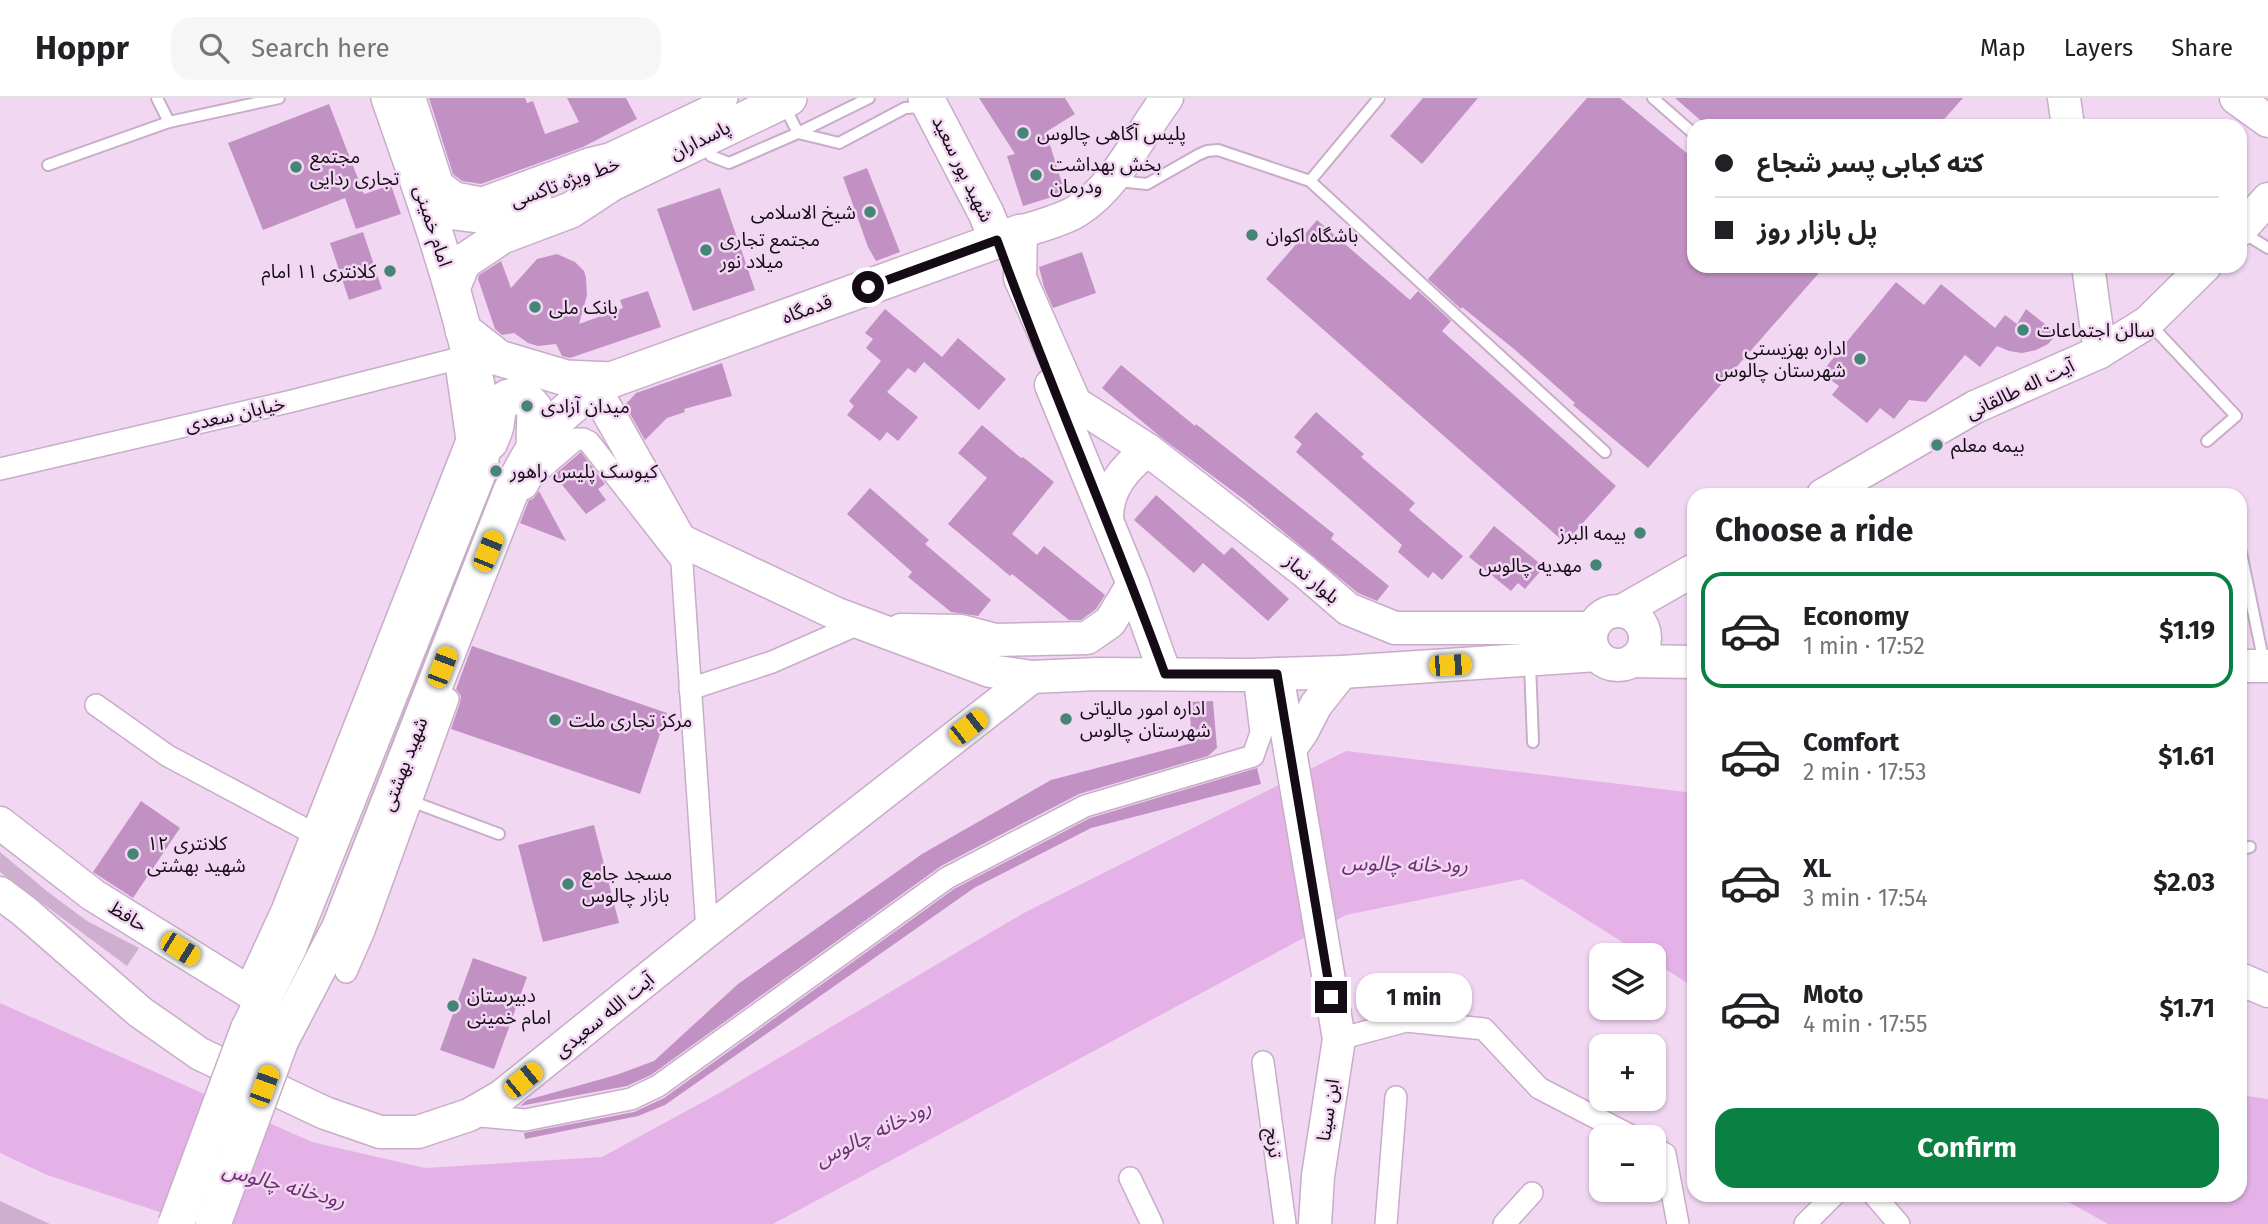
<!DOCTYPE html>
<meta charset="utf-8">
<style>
:root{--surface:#fff;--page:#f6f6f6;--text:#202124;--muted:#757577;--line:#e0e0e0;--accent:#0b8043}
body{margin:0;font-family:"Fira Sans","Noto Sans Arabic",sans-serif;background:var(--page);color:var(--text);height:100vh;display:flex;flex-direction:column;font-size:26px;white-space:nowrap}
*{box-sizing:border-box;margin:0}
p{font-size:23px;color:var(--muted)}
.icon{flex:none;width:38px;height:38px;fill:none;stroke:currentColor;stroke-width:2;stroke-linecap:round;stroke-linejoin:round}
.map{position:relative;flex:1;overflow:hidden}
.drawer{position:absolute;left:1687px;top:390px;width:560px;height:714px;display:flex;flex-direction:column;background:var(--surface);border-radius:21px;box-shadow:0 2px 5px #0004}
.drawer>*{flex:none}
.banner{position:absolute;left:1687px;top:21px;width:560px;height:154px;border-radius:21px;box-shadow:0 2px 5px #0004;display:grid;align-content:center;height:154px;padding:0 28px;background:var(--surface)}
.tools{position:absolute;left:1589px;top:845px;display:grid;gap:14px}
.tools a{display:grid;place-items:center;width:77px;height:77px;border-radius:14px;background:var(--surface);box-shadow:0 2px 5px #0004;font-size:35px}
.end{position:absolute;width:32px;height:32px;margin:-16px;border:9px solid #140b15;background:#fff;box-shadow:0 0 0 4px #fff}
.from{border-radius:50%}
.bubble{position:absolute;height:49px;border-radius:21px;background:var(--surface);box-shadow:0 2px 5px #0004;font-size:23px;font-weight:700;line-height:49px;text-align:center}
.car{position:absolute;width:21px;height:42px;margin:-21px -10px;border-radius:9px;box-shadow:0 0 5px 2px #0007;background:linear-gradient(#f5c518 24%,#345 0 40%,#f5c518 0 76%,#345 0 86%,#f5c518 0)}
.banner b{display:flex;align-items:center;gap:24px;height:66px;font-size:26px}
.banner b+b{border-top:2px solid var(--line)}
.banner i{width:18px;height:18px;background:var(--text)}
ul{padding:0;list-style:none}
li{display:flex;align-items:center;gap:21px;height:116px;margin:0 14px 10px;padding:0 14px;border:4px solid transparent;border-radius:21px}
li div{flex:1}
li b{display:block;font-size:26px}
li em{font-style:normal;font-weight:700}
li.selected{border-color:var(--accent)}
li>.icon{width:63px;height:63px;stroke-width:1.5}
h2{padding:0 28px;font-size:32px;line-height:84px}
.button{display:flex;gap:14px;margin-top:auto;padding:14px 28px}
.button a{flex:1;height:80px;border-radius:21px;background:var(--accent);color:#fff;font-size:28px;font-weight:700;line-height:80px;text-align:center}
header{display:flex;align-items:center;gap:42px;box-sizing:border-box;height:98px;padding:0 35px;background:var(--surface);border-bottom:2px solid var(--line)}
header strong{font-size:33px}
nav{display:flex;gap:38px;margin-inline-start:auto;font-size:24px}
.search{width:490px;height:63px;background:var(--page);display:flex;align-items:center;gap:18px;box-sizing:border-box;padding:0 24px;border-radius:21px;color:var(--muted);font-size:26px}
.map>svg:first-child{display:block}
</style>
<header>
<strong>Hoppr</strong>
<div class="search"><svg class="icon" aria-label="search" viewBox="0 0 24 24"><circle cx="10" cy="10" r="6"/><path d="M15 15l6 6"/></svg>Search here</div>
<nav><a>Map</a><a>Layers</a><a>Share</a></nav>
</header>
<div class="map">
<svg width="2268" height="1126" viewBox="0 0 2268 1126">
<rect width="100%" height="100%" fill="#f2d7f3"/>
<!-- green -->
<g fill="#ceafcf">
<polygon points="476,427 481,429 326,826 280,911 275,909 321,825"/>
<polygon points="0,754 48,794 87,823 139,850 127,868 0,774"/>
<polygon points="0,1103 50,1126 0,1126"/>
</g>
<!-- water -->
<g fill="#e4b2e6">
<polygon points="1346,653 1694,695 1694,889 1654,864 1654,858 1643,857 1522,781 1346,817 773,1126 196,1126 47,1077 0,1055 0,905 312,1044 425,1070 602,1059 723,993 1022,816"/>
<polygon points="2240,997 2268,1001 2268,1126 2108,1126 2056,1097 2240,1097"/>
</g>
<!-- building -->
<g fill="#c291c4">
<polygon points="429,0 525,0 527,5 533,3 545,36 579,24 567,0 626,0 637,21 583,49 481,86 462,83 453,76"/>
<polygon points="979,0 1065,0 1075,16 1046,34 1065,95 1023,108 1007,58 1015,56"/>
<polygon points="1423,0 1478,0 1422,66 1390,38"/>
<polygon points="1587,0 1620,0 1694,61 1694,168 1825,168 1648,370 1573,307 1575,305 1514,251 1462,209 1461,211 1428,181"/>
<polygon points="1675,0 1963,0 1938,28 1707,28"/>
<polygon points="329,6 364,96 391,87 401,116 356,131 345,100 263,132 228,45"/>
<polygon points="867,70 900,154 876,163 868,149 843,79"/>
<polygon points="720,90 755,192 693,213 657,111"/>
<polygon points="1317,122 1410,202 1418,193 1451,223 1442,233 1616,388 1565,445 1266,181"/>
<polygon points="363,134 382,191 349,202 330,145"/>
<polygon points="1082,154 1096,195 1053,210 1044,189 1039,169"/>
<polygon points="557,156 575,164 584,173 586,180 587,197 579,226 623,210 620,202 648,193 661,229 570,260 562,258 556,246 538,248 528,245 514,235 502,237 495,231 478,181 479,177 501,163 511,190 537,161"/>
<polygon points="1896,184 1924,207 1941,186 1995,230 2005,217 2017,226 2026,211 2057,236 2048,246 2036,252 2022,255 2009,253 1997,248 1980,269 1965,257 1926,304 1909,302 1894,321 1880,310 1867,325 1832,297 1839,288 1821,275"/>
<polygon points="885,211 942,259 958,240 1006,281 979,312 924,264 915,275 908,270 887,294 918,319 898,343 887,334 880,343 847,317 854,308 849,303 881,263 866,250 873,241 865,235"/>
<polygon points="722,265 732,298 684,311 685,314 667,320 645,342 625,307 636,295"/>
<polygon points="1121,267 1195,328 1196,326 1334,436 1331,441 1389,488 1377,503 1358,495 1246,403 1163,341 1102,290"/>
<polygon points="1316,314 1364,356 1361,359 1415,405 1409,412 1463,458 1442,482 1433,474 1428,480 1398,454 1402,447 1296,354 1302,346 1294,339"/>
<polygon points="982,327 1021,360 1023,359 1054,384 1012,436 1037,457 1044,448 1105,497 1096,511 1081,522 1069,522 1012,476 1010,478 948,426 987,380 958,355"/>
<polygon points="581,354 605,386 598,391 606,402 586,416 554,377"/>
<polygon points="870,390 929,442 925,446 991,502 978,518 951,514 908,479 912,474 847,416"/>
<polygon points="539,393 566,443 520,425 529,402 533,401"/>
<polygon points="1156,397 1224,457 1232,449 1289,501 1268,523 1203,465 1194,475 1134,422"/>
<polygon points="1494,428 1544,469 1525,491 1518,485 1511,493 1469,459"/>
<polygon points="472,548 667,615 640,696 451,631 460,605 461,598 456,591"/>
<polygon points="1213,603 1217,650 1208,658 1079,696 941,768 651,977 627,988 520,1008 527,1002 616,977 654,963 738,886 922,756 1051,682 1192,645 1189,604"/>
<polygon points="1257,670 1261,686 1091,730 974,790 665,1007 638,1018 525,1041 524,1035 634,1014 664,1000 954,791 1090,720"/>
<polygon points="141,703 180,730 133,800 93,774"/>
<polygon points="594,727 619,825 543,844 518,747"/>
<polygon points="473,860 527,879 494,971 440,952"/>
</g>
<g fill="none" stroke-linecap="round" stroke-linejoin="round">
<defs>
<g id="lane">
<polyline points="157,0 169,24"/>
<polyline points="1653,0 1694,36"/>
<polyline points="785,9 798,35 869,0"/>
<polyline points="706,45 711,58 729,65 798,35 839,45 905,10 925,9"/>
<polyline points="48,67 169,24 279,0"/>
<polyline points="1118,83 1147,86 1198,57 1207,53 1218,52 1310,83 1605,354"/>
<polyline points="1310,83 1379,0"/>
<polyline points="532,95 564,82 609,70"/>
<polyline points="2242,134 2268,150"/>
<polyline points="2150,226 2236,318 2207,343"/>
<polyline points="2240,450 2264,565"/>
<polyline points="1530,565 1533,644"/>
<polyline points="408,702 499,736"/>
<polyline points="2240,752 2250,749"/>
</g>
<g id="street">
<polyline points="415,0 442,84 456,95 482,100 588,61 609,56 727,0"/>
<polyline points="0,371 292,303 468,258"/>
<polyline points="526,390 533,378 576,341 583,341 589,344 682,463"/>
<polyline points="681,451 707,833"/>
<polyline points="690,591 772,564 861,525"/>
<polyline points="96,607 168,658 322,740"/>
<polyline points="346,874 364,833 448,601"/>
<polyline points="245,892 282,812 467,342 456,266"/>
<polyline points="1339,941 1406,923 1484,931 1539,990 1635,1040"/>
<polyline points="1263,964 1285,1126"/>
<polyline points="469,1017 525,1022 631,1001 658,988 947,780 1085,708 1253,658 1261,635 1254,577"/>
<polyline points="1654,1050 1665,1056 1678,1126"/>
<polyline points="1130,1080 1152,1126"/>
<polyline points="1874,1097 1899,1126"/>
<polyline points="1386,1126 1396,999"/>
<polyline points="1504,1126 1532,1095"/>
<polyline points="1805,1126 1834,1097"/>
</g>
<g id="secondary">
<path d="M 1167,0 C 1138,38 1118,87 1077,113 C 1061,123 1038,128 1021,134 L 1020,180 L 1075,305 L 1148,352 L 1304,473 L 1348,511 L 1395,530 L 1593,530"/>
<polyline points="2064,0 2068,28"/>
<polyline points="2236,0 2268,23"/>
<polyline points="2240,132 2268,101"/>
<polyline points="2088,168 2100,254"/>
<polyline points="1051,287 1133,486 1165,576"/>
<polyline points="595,291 680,442 837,516 990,573 1032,579 1097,576 1248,577 1342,574 1597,557"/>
<polyline points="1823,397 1975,309 2100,254 2148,224 2205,168"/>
<path d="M 1107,423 C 1106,391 1124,370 1148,352"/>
<polyline points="1622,513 1694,472"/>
<circle cx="1618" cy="540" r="27"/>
<polyline points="901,532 961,533 995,542 1087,540 1110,524 1133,486"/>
<polyline points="1632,563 1694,564"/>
<polyline points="2240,568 2268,568"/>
<polyline points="1277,576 1339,941 1318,1078 1315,1126"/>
<polyline points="1290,651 1302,634 1316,607 1342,574"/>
<polyline points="0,725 93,797 262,902"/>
<polyline points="0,795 24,813 140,914 200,956 325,1015 380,1034 418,1034 469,1017 502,998 707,833 1032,579"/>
<polyline points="2240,881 2268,893"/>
</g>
<g id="primary">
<polyline points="926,0 986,115 997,142"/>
<polyline points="422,94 446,113 495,119 534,103"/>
<polyline points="453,188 463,164 502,138 571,112 612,85 789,0"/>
<polyline points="463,232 499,260 566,280 611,282"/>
<path d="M 490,344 C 492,338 495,333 496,327 C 498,314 498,298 516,298 C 525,299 530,304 535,311 L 534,348"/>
<path d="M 248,932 L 289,849 L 480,370 C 488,319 476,282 464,234 C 443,154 416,77 389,0"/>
<path d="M 281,942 L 340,829 L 511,393 C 535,340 560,311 611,282 L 1021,134"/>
</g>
</defs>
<!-- lane casing -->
<use href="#lane" stroke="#c7adc8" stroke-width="14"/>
<!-- street casing -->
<use href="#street" stroke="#c7adc8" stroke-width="24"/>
<!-- secondary casing -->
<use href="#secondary" stroke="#c7adc8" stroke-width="35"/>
<!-- primary casing -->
<use href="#primary" stroke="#c7adc8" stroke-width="38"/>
<!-- lane -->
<use href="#lane" stroke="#fff" stroke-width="10"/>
<!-- street -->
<use href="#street" stroke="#fff" stroke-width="21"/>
<!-- secondary -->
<use href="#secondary" stroke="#fff" stroke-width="32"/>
<!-- primary -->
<use href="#primary" stroke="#fff" stroke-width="35"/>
<defs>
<g id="primary-bridge">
<polyline points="176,1126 248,932"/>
<polyline points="213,1126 281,942"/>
</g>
</defs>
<!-- primary-bridge casing -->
<use href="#primary-bridge" stroke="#c7adc8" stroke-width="38" stroke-linecap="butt"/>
<!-- primary-bridge -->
<use href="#primary-bridge" stroke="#fff" stroke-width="35"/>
</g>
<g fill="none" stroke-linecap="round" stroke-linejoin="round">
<!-- route -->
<path stroke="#140b15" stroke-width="9" d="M 868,189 L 997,142 C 1050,288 1112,430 1165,576 L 1277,576 L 1331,899"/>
</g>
<!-- markers -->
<g fill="#448575" stroke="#f2d7f3" stroke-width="2.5">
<circle cx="1023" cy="35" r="7"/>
<circle cx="296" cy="69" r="7"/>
<circle cx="1036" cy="77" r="7"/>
<circle cx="870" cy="114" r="7"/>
<circle cx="1252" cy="137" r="7"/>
<circle cx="706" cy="152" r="7"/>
<circle cx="390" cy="173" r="7"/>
<circle cx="535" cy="209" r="7"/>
<circle cx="2023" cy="232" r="7"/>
<circle cx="1860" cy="261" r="7"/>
<circle cx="527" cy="308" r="7"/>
<circle cx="1937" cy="347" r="7"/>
<circle cx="496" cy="373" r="7"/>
<circle cx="1640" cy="435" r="7"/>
<circle cx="1596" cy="467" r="7"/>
<circle cx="1066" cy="621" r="7"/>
<circle cx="555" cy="622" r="7"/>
<circle cx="133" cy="756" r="7"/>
<circle cx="568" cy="786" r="7"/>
<circle cx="453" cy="908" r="7"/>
</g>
<g text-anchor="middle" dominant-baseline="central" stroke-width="5" stroke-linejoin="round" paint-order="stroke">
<!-- poi labels -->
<g font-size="19" fill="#140b15" stroke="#f2d7f3" text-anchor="start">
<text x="1037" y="35">پلیس آگاهی چالوس</text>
<text x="310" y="58">مجتمع<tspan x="310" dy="22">تجاری ردایی</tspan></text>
<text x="1050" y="66">بخش بهداشت<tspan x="1050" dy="22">ودرمان</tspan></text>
<text x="856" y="114" text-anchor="end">شیخ الاسلامی</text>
<text x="1266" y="137">باشگاه اکوان</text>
<text x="720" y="141">مجتمع تجاری<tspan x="720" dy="22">میلاد نور</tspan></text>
<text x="376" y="173" text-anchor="end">کلانتری ۱۱ امام</text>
<text x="549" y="209">بانک ملی</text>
<text x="2037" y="232">سالن اجتماعات</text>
<text x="1846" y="250" text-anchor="end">اداره بهزیستی<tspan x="1846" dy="22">شهرستان چالوس</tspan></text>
<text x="541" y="308">میدان آزادی</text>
<text x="1951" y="347">بیمه معلم</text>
<text x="510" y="373">کیوسک پلیس راهور</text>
<text x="1626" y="435" text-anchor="end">بیمه البرز</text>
<text x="1582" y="467" text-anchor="end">مهدیه چالوس</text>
<text x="1080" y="610">اداره امور مالیاتی<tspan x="1080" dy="22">شهرستان چالوس</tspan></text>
<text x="569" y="622">مرکز تجاری ملت</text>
<text x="147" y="745">کلانتری ۱۲<tspan x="147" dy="22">شهید بهشتی</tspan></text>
<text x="582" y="775">مسجد جامع<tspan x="582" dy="22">بازار چالوس</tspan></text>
<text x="467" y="897">دبیرستان<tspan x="467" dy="22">امام خمینی</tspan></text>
</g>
<!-- street labels -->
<g font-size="19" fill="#140b15" stroke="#f2d7f3">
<text transform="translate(700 42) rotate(-26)">پاسداران</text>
<text transform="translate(963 71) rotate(64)">شهید پور سعید</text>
<text transform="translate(565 84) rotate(-20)">خط ویژه تاکسی</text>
<text transform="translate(433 128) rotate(72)">امام خمینی</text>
<text transform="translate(807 211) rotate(-20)">قدمگاه</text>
<text transform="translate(2020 291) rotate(-25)">آیت اله طالقانی</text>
<text transform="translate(235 316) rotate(-13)">خیابان سعدی</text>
<text transform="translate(1312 481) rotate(40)">بلوار نماز</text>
<text transform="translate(404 666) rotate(-69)">شهید بهشتی</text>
<text transform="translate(128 818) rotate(32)">حافظ</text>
<text transform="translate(604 917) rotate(-39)">آیت الله سعیدی</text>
<text transform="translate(1328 1012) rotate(-81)">ابن سینا</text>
<text transform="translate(1274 1045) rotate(83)">ترنج</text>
</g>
<!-- water labels -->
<g font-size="21" font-style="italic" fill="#6c3170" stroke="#f2d7f3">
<text transform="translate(1405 766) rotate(1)">رودخانه چالوس</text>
<text transform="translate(873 1035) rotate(-26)">رودخانه چالوس</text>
<text transform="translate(284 1087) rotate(15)">رودخانه چالوس</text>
</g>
</g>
</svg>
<div class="tools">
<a><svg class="icon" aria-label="layers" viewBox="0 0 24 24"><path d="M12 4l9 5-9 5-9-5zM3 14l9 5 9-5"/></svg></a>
<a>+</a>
<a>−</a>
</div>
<i class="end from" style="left:868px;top:189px"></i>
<i class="end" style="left:1331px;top:899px"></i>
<div class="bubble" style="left:1356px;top:875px;width:116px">1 min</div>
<i class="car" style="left:488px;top:453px;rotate:22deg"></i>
<i class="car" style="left:1450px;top:567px;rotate:87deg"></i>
<i class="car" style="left:442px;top:569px;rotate:21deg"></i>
<i class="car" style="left:968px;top:629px;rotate:52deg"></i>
<i class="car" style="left:180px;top:851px;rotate:122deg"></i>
<i class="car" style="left:523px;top:982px;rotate:51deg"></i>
<i class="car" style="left:264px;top:988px;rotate:20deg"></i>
<div class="banner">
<b><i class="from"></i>کته کبابی پسر شجاع</b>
<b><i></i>پل بازار روز</b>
</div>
<section class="drawer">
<h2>Choose a ride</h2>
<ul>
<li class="selected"><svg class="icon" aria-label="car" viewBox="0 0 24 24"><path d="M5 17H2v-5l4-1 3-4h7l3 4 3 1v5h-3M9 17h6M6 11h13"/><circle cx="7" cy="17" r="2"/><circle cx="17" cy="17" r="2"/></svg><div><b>Economy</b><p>1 min · 17:52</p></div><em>$1.19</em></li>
<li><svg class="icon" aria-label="car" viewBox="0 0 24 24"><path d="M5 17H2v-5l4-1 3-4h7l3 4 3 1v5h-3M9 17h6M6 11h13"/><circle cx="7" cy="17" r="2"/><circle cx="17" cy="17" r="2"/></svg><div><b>Comfort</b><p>2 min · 17:53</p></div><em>$1.61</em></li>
<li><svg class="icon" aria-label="car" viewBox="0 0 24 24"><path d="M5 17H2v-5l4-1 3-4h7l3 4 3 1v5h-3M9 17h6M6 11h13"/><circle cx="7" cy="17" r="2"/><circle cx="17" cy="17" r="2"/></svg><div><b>XL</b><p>3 min · 17:54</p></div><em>$2.03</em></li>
<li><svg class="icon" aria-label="car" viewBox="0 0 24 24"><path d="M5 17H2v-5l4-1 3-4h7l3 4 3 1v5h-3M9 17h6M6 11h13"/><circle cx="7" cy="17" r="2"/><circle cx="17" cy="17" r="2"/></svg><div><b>Moto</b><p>4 min · 17:55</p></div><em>$1.71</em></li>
</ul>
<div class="button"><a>Confirm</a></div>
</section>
</div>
